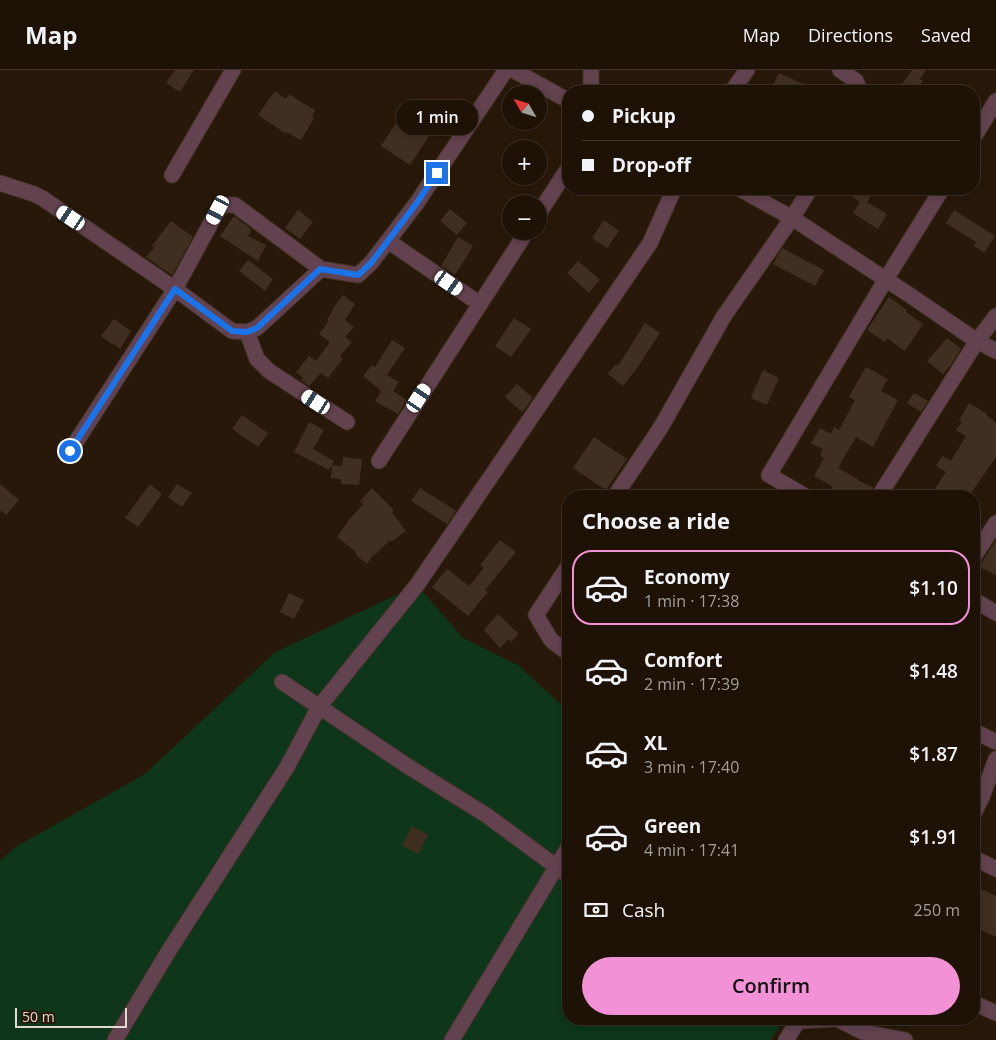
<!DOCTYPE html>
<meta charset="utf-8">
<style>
:root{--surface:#1e1207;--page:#2b2015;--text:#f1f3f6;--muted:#a19e9b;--line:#3c3228;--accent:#f391d6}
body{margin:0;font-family:"Open Sans",sans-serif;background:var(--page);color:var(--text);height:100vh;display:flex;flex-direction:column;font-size:19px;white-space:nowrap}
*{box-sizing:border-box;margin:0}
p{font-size:16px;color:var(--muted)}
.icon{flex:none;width:28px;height:28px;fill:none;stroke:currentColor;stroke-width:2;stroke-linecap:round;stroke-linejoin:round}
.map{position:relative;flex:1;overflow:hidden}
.side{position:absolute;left:562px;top:420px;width:418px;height:535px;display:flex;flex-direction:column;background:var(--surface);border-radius:20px;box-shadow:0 2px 8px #0003,0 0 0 1px var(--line)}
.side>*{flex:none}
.top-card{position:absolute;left:562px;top:15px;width:418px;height:110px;border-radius:20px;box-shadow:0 2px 8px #0003,0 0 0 1px var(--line);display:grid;align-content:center;height:110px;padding:0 20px;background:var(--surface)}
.needle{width:32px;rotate:309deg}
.buttons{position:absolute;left:502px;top:15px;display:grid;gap:10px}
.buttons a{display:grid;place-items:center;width:45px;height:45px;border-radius:50%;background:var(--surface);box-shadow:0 2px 8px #0003,0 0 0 1px var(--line);font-size:25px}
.scale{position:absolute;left:15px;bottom:12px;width:112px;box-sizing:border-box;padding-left:5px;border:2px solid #e3d8ce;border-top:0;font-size:14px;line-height:18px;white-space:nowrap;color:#e3d8ce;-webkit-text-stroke:4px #281809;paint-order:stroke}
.end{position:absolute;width:22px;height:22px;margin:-11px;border:6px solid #1a73e8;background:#fff;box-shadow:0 0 0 2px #fff}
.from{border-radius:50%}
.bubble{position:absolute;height:35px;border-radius:18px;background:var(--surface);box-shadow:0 2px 8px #0003,0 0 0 1px var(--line);font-size:16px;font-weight:600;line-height:35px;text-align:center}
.car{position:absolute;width:15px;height:30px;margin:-15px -8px;border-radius:6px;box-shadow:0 0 4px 1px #0007;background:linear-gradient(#fff 24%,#345 0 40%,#fff 0 76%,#345 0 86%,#fff 0)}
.top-card b{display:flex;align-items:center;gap:18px;height:48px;font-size:19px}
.top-card b+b{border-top:1px solid var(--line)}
.top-card i{width:12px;height:12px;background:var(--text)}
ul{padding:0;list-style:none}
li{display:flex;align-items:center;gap:15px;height:75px;margin:0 10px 8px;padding:0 10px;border:2px solid transparent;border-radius:20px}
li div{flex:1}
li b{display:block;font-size:19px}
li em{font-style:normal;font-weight:600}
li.current{border-color:var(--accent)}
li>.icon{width:45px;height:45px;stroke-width:1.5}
h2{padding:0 20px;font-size:22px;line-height:60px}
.pay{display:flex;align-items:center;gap:12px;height:55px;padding:0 20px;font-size:19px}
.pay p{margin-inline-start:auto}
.primary-button{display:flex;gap:10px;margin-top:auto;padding:10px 20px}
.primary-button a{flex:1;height:58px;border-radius:30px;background:var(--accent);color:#111;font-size:20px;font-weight:600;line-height:58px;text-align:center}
header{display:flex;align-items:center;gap:30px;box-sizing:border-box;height:70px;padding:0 25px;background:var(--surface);border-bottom:1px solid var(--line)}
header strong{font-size:24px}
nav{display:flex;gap:28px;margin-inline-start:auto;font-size:18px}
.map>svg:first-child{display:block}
</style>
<header>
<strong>Map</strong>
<nav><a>Map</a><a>Directions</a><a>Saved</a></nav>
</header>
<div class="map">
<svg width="996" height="970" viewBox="0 0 996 970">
<rect width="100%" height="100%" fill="#281809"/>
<!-- green -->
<polygon fill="#0d361b" points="417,515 463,568 519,596 569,642 569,949 784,949 771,970 0,970 0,791 14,778 145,704 274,583"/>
<!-- building -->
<g fill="#402f20">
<polygon points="175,0 194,0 180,22 166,13"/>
<polygon points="912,0 926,0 920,9 923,11 915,21 897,21"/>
<polygon points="779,3 819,21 770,21"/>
<polygon points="275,21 286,29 289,24 303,33 315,40 312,46 314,48 301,70 286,62 285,63 258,45"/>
<polygon points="400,47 429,66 410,95 381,76"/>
<polygon points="857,119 876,119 867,132 887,144 878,159 853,143 860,132 852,127"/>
<polygon points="450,139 467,153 457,165 440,151"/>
<polygon points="298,140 313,152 300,169 285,158"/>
<polygon points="954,140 995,166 984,183 974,176 976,172 946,153"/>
<polygon points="234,146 252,160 248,166 266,175 258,191 220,166"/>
<polygon points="604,150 619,161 607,178 592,168"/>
<polygon points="171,151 193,167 172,205 146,187 154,178 152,176"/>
<polygon points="458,167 473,176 455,205 441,196"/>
<polygon points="782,178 824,200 815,216 773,194"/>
<polygon points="248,190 273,209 265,221 239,201"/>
<polygon points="578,191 600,210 589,223 567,203"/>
<polygon points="343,225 355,234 345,250 354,257 345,267 352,272 340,286 343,289 328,308 321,303 309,316 301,310 303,308 296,302 309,286 316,291 330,272 319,264 329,251 327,250 336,234"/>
<polygon points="889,227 907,240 906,242 923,254 905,281 887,268 885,272 867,260"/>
<polygon points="514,248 531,259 511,287 495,276"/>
<polygon points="114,249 131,261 120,279 114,274 113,275 101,266"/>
<polygon points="645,253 660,263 637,298 623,316 608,304 616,294 618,296"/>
<polygon points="947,268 961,279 952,293 943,304 927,291"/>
<polygon points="392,270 405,278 387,305 399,312 393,321 407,330 398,344 375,331 381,321 363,306 372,295 375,297"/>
<polygon points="866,297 888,309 881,321 898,330 873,377 856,367 838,398 858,409 857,410 873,417 869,426 843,426 830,420 832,416 814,406 824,388 820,386 823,379 811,373 820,358 831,364 834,357 839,360 855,330 849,327"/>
<polygon points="763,300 779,308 767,335 751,328"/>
<polygon points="517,314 533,328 522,342 505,327"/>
<polygon points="914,323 928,331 921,342 907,333"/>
<polygon points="969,333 987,344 986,345 996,352 996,387 969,426 930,426 946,402 936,396 942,386 951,391 966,366 956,360 962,352 959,350"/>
<polygon points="242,345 268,363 258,377 232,359"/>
<polygon points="309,352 324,360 313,379 334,391 329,400 294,382"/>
<polygon points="594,367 627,389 606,420 573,398"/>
<polygon points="343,387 362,389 359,415 341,414 341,409 331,408 332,395 342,396"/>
<polygon points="0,414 19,430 6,445 0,440"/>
<polygon points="150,414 162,424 138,457 125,448"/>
<polygon points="177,414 192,423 182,437 168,427"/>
<polygon points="372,418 394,440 392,442 406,461 391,472 390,470 374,486 373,485 367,494 355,484 356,482 337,467 348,452 347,452 363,434 360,431"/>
<polygon points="420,418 456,441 447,454 411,431"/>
<polygon points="500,470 516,482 485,520 488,522 468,546 432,517 447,499 469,516 484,498 480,495"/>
<polygon points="996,470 996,505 979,497 983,490"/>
<polygon points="289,523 304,530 294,549 280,542"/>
<polygon points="498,544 519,564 511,572 509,569 500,578 484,560"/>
<polygon points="412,756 428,765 418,784 402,775"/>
<polygon points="974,816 996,826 996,867 974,857"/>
</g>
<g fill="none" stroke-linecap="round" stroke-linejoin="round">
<defs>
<g id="minor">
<polyline points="513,0 569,31"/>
<polyline points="840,0 856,11 860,21"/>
<polyline points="591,21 591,0"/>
<polyline points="732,21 747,0"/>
<polyline points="974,67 996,31"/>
<polyline points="172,105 233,0"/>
<polyline points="0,113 34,124 42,128 175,219 232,261 247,262 257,258 321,199 358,205 371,193 416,134 506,0"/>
<polyline points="740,119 792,148 908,224 977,271 996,281"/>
<polyline points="539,143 569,97"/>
<polyline points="388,171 480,234"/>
<polyline points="247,262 257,289 269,301 347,352"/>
<polyline points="70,381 175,219 218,140 224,135 235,135 321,199"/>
<polyline points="379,391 527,161"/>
<polyline points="615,426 661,357 724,246 792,148 810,119"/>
<polyline points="805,426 769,405 886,209 942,119"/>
<polyline points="879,426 977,271 996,246"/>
<polyline points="974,486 996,453"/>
<polyline points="569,495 536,545 551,570 569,584"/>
<polyline points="974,530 996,543"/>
<polyline points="282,612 409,697 486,745 569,806"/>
<polyline points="974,661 996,672"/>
<polyline points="974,743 982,727 996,689"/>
<polyline points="974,788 996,799"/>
<polyline points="974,933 996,943"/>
<polyline points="794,949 798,951 837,949 863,962 905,970"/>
<polyline points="115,970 170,879 287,697 319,637 417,515 650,173 674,119"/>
<polyline points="452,970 569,776"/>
<polyline points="786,970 798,951"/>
</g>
</defs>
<!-- minor casing -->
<use href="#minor" stroke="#423325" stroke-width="17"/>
<!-- minor -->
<use href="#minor" stroke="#62424f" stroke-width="15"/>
</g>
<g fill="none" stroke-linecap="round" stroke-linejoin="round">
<!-- route -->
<polyline stroke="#1a73e8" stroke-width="6" points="70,381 175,219 232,261 247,262 257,258 320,199 358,205 371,193 416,134 437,103"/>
</g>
</svg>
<div class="buttons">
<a><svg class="needle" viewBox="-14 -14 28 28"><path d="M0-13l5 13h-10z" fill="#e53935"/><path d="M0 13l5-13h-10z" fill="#a19e9b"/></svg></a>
<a>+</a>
<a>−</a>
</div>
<div class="scale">50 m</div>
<i class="end from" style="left:70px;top:381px"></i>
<i class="end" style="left:437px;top:103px"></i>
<div class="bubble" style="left:396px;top:30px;width:82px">1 min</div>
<i class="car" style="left:218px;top:140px;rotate:208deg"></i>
<i class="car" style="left:71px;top:148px;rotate:304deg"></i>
<i class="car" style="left:449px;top:213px;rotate:125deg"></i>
<i class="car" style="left:419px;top:328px;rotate:33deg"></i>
<i class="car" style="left:316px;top:332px;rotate:303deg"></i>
<div class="top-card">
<b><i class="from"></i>Pickup</b>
<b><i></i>Drop-off</b>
</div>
<section class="side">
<h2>Choose a ride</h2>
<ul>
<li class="current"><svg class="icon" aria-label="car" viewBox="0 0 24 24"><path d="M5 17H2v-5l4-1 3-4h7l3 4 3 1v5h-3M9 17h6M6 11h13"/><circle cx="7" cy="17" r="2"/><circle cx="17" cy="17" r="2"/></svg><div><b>Economy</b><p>1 min · 17:38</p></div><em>$1.10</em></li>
<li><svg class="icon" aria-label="car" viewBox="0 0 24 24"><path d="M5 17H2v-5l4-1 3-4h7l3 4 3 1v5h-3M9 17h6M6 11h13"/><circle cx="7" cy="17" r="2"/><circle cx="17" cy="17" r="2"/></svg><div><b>Comfort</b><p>2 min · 17:39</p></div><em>$1.48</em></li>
<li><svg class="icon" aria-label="car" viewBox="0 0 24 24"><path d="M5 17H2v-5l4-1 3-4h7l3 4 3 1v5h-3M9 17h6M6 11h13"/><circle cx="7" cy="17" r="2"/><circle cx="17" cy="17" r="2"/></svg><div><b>XL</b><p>3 min · 17:40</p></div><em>$1.87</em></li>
<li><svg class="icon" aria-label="car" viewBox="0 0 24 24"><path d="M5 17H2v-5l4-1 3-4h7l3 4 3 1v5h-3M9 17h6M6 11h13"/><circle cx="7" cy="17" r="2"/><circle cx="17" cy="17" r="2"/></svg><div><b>Green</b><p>4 min · 17:41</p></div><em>$1.91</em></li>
</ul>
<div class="pay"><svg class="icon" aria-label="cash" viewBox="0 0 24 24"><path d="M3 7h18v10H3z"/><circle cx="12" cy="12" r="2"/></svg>Cash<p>250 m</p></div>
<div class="primary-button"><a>Confirm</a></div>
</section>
</div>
